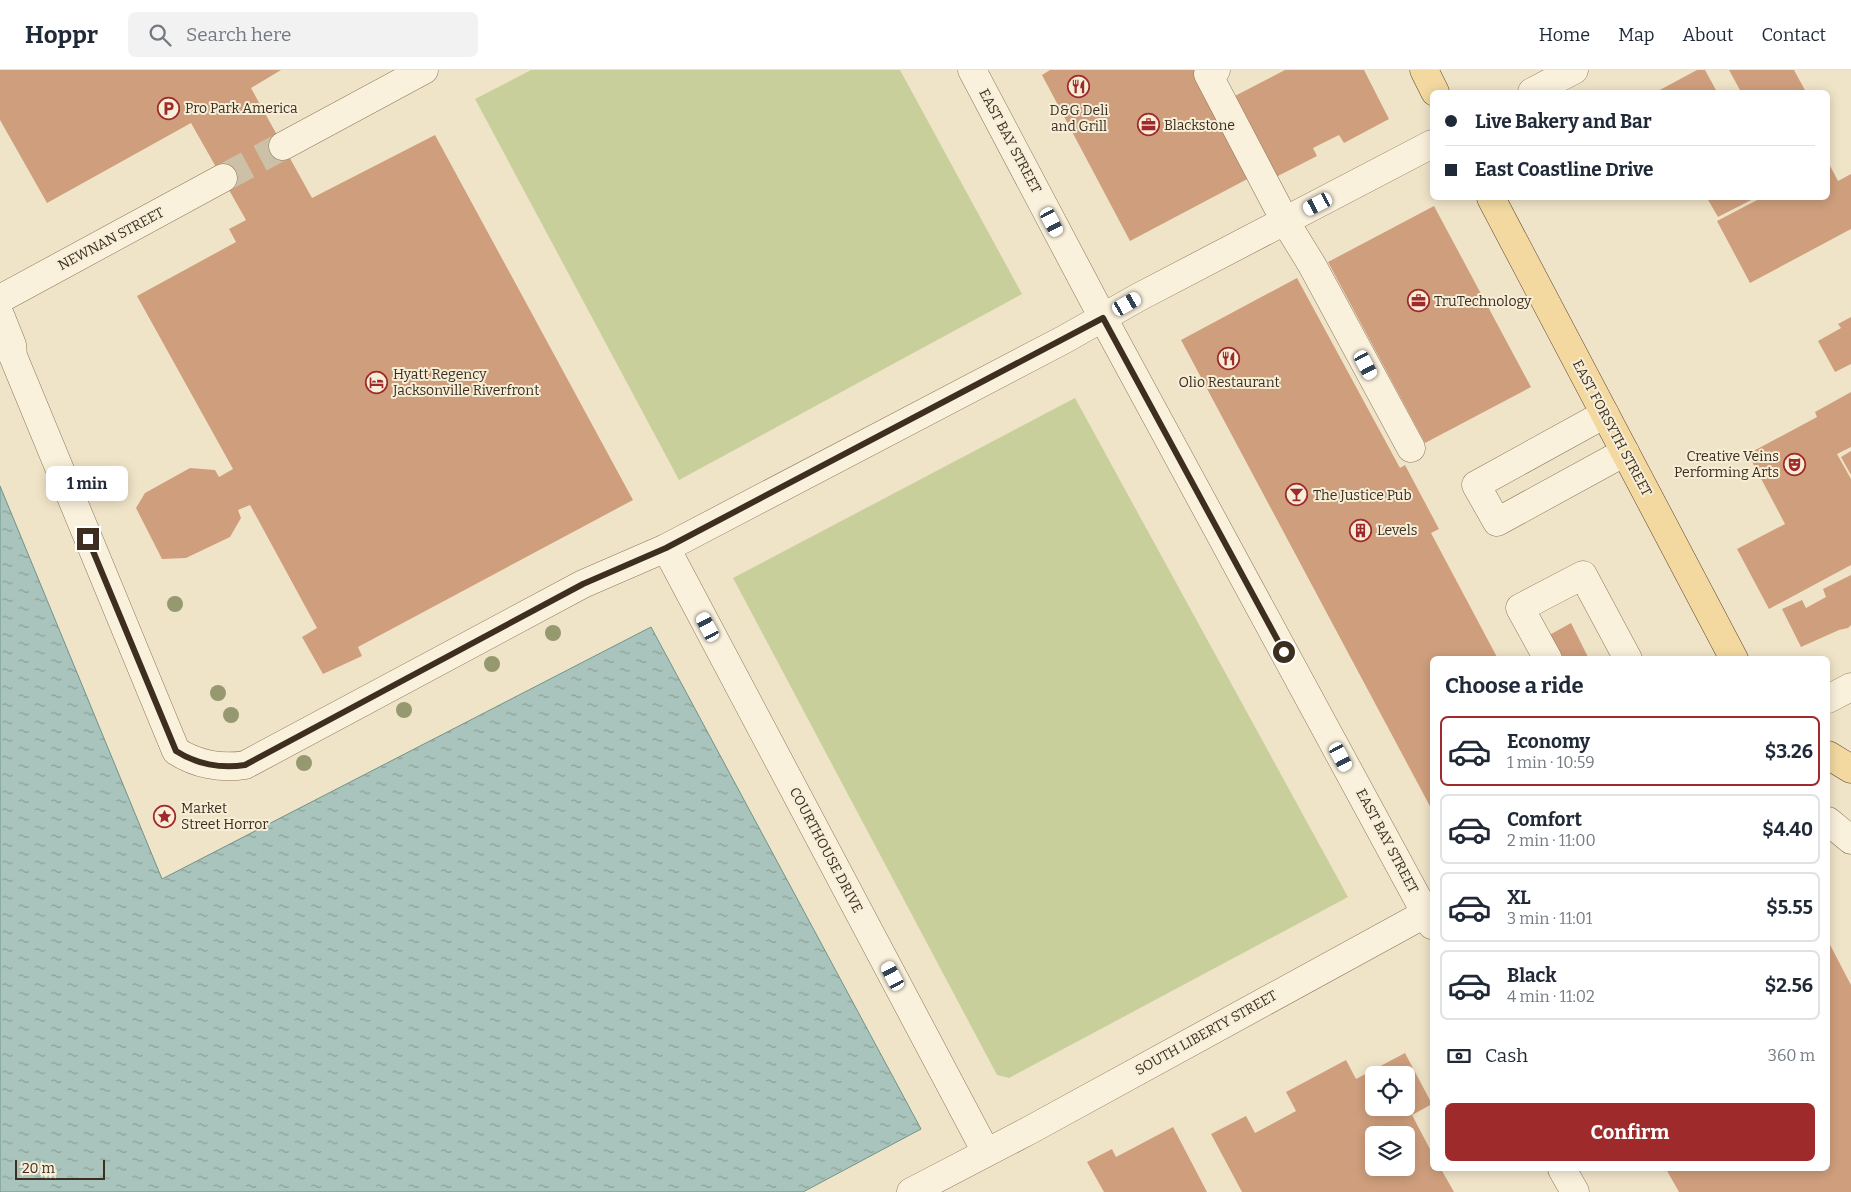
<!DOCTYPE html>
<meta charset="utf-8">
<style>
:root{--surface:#fff;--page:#f2f2f3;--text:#1f2937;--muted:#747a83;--line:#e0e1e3;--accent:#9e2a2b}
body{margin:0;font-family:Bitter,serif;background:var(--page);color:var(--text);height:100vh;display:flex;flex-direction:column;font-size:19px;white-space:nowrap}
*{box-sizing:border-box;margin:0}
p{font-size:16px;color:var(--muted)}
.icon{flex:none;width:28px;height:28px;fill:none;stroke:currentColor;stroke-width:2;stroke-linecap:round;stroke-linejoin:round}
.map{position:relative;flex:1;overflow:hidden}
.side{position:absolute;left:1430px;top:586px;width:400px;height:515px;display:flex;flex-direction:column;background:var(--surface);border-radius:8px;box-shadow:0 2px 12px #0003}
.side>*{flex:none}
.banner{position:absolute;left:1430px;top:20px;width:400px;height:110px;border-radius:8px;box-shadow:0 2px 12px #0003;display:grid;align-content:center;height:110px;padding:0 15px;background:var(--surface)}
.tools{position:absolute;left:1365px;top:996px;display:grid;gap:10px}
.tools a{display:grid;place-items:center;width:50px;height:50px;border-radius:8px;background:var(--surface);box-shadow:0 2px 12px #0003;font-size:25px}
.scale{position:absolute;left:15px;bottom:12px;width:90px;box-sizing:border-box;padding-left:5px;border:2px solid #3d2e20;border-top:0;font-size:14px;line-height:18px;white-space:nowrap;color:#3d2e20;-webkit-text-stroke:4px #f7eed8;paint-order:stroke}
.end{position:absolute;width:22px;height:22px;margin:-11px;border:6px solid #3d2e20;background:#fff;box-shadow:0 0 0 2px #fff}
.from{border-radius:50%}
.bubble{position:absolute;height:35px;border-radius:8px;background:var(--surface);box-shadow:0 2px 12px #0003;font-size:16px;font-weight:700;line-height:35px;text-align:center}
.car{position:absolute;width:15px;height:30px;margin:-15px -8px;border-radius:6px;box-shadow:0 0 4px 1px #0007;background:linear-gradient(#fff 24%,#345 0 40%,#fff 0 76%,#345 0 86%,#fff 0)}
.banner b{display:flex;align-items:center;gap:18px;height:48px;font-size:19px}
.banner b+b{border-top:1px solid var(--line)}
.banner i{width:12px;height:12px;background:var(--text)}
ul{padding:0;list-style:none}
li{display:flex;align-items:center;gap:15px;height:70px;margin:0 10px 8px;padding:0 5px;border:2px solid var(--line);border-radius:8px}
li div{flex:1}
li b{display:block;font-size:19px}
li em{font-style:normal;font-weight:700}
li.on{border-color:var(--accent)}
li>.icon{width:45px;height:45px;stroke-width:1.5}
h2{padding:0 15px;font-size:22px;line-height:60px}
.pay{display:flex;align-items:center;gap:12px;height:55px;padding:0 15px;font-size:19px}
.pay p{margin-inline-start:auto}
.action{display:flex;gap:10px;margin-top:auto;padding:10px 15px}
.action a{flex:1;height:58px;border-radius:8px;background:var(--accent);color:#fff;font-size:20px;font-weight:700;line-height:58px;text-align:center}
header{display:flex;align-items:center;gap:30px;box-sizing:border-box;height:70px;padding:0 25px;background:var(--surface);border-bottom:1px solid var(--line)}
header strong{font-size:24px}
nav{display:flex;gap:28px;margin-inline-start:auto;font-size:18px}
.search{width:350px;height:45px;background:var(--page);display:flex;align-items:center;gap:12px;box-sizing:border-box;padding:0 18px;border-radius:8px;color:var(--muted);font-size:19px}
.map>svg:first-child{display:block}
</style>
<header>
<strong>Hoppr</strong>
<div class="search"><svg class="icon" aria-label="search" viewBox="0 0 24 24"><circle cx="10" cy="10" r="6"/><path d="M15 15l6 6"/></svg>Search here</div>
<nav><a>Home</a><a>Map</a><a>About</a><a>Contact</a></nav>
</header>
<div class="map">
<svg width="1851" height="1122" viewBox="0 0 1851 1122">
<defs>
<pattern id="water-ripples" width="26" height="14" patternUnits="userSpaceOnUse" patternTransform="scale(1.25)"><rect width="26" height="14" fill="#a9c4bc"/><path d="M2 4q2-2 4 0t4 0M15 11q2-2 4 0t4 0" fill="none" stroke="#8ba098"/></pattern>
</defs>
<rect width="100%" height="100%" fill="#f0e4c8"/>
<!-- green -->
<g fill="#c9cf9b">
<polygon points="531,0 900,0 1022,224 679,410 475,29"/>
<polygon points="1075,328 1348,827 1009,1008 997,1005 733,508"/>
</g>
<!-- water -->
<polygon fill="url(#water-ripples)" stroke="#6f938a" points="0,416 162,809 651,557 921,1059 803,1122 0,1122"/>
<!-- building -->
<g fill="#cf9f7d" fill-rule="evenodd">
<polygon points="0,0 281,0 251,18 312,128 435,65 633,430 358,577 362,586 323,604 302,567 317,558 250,435 238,440 241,448 230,467 186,488 162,489 136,438 145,423 190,398 215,400 219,407 233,399 137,226 236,172 229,159 246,150 191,53 47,133 0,50"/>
<polygon points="1050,0 1197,0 1253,106 1130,171 1042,5"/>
<polygon points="1285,0 1364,0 1389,49 1344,73 1339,65 1313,78 1317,86 1274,108 1233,27"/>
<polygon points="1697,0 1705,0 1717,22 1656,22"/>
<polygon points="1729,0 1794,0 1806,22 1741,22"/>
<polygon points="1828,92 1838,111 1851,104 1851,159 1750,213 1717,151 1761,128 1828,128"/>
<polygon points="1707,128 1755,128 1718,147"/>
<polygon points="1434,136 1531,317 1425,373 1328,192"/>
<polygon points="1297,208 1400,398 1405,395 1439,459 1431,463 1498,589 1432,589 1432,740 1181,270"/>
<polygon points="1851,247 1851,294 1835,302 1818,271 1841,258 1838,254"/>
<polygon points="1851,322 1851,377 1837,384 1851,409 1851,495 1769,539 1737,479 1785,454 1748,384 1817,347 1815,342"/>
<polygon points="1851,381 1851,405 1841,387"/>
<polygon points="1851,505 1851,555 1848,558 1839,560 1801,577 1782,539 1802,530 1806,538 1826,527 1823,519"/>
<polygon points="1571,553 1589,589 1555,589 1544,568"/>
<polygon points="1828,871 1851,915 1851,1122 1679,1122 1666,1099 1828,1099"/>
<path d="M 1405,983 L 1432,1034 L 1412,1045 L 1432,1083 L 1432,1099 L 1441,1099 L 1454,1122 L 1242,1122 L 1211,1064 L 1246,1046 L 1255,1063 L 1296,1041 L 1286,1022 L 1346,990 L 1356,1009 ZM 1374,1005 L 1406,1005 L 1406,1038 L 1374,1038 ZM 1374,1065 L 1406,1065 L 1406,1098 L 1374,1098 Z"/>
<polygon points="1173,1057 1207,1122 1104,1122 1087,1092 1112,1079 1116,1087"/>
</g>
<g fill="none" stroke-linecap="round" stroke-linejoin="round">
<!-- minor-tunnel -->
<polyline stroke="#ccc0a6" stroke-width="28" stroke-dasharray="28 14" stroke-linecap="butt" points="223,108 283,76"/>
<defs>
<g id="minor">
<polyline points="972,0 1103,248 1432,855"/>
<polyline points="1216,0 1208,4 1285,151 1312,195 1411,378"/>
<polyline points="1532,22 1574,0"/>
<polyline points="283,76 424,0"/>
<polyline points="0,229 223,108"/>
<path d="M 0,245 L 12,275 L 13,286 L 176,681 C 196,694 221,699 245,695 L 583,514 L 666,478 L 1065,269 L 1139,227 L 1432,74"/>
<polyline points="1605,344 1476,415 1497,452 1625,382"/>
<polyline points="666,478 986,1082"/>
<polyline points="1548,589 1520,538 1583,505 1628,589"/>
<polyline points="1828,629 1851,617"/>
<polyline points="1828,751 1851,770"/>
<polyline points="1562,1099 1575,1122"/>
<polyline points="911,1122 1030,1060 1432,840"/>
</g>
<g id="major">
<polyline points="1424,0 1435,22"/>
<polyline points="1491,128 1734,589"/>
<polyline points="1828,685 1851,699"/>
</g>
</defs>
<!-- minor casing -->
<use href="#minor" stroke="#8d765c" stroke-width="29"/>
<!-- major casing -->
<use href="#major" stroke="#5b4430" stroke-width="29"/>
<!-- minor -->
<use href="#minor" stroke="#faf1dc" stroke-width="28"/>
<!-- major -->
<use href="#major" stroke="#f3d9a0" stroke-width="28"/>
</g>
<!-- trees -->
<g fill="#96986f">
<circle cx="175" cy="534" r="8"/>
<circle cx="553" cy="563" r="8"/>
<circle cx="492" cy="594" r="8"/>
<circle cx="218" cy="623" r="8"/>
<circle cx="404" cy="640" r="8"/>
<circle cx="231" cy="645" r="8"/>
<circle cx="304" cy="693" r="8"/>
</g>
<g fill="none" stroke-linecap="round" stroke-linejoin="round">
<!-- route -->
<path stroke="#3d2e20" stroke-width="6" d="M 88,469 L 176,681 C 196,694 221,699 245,695 L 583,514 L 666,478 L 1103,248 L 1284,582"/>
</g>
<!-- icons -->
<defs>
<symbol id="restaurant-ring" viewBox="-11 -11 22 22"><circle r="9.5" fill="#f7eed8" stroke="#9e2a2b" stroke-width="1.5"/><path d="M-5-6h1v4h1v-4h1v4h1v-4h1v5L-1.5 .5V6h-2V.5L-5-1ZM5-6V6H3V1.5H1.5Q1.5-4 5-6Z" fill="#9e2a2b"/></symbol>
<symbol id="parking-ring" viewBox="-11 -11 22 22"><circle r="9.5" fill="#f7eed8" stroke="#9e2a2b" stroke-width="1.5"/><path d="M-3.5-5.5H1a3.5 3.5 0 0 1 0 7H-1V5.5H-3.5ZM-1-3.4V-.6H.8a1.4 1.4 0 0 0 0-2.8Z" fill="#9e2a2b"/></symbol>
<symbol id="office-ring" viewBox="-11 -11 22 22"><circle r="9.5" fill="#f7eed8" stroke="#9e2a2b" stroke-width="1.5"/><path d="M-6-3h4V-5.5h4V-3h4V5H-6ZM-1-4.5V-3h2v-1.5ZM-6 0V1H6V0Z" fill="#9e2a2b"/></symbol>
<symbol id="hotel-ring" viewBox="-11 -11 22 22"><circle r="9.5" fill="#f7eed8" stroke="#9e2a2b" stroke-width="1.5"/><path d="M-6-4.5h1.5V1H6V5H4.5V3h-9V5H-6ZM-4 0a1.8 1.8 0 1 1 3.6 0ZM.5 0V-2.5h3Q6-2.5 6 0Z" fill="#9e2a2b"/></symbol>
<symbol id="theatre-ring" viewBox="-11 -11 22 22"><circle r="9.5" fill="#f7eed8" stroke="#9e2a2b" stroke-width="1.5"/><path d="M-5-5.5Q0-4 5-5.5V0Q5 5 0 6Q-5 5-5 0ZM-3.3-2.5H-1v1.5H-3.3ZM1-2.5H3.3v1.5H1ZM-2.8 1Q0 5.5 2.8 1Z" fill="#9e2a2b"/></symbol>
<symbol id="bar-ring" viewBox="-11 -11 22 22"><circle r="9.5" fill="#f7eed8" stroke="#9e2a2b" stroke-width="1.5"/><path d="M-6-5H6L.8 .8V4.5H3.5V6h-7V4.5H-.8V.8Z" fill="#9e2a2b"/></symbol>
<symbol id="building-ring" viewBox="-11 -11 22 22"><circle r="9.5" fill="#f7eed8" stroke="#9e2a2b" stroke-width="1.5"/><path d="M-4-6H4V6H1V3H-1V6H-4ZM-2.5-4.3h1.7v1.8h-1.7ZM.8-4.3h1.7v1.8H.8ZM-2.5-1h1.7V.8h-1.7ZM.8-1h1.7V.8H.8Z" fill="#9e2a2b"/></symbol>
<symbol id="sight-ring" viewBox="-11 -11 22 22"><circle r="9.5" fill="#f7eed8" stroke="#9e2a2b" stroke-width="1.5"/><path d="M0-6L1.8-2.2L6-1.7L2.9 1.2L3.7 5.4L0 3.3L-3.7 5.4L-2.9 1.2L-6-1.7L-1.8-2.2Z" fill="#9e2a2b"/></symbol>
</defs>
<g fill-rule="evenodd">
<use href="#restaurant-ring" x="1066" y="4" width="25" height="25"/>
<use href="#parking-ring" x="156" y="26" width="25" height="25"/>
<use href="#office-ring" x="1136" y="42" width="25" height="25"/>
<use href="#office-ring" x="1406" y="218" width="25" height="25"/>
<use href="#restaurant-ring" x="1216" y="276" width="25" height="25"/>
<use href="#hotel-ring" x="364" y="300" width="25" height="25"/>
<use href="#theatre-ring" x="1782" y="382" width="25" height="25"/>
<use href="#bar-ring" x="1284" y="412" width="25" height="25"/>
<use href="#building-ring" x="1348" y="448" width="25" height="25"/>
<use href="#sight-ring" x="152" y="734" width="25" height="25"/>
</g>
<g text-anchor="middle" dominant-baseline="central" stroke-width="4" stroke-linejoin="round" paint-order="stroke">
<!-- poi labels -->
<g font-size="14" fill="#3d2e20" stroke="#f7eed8" text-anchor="start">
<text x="185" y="38">Pro Park America</text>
<text x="1079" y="40" text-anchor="middle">D&amp;G Deli<tspan x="1079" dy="16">and Grill</tspan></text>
<text x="1164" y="55">Blackstone</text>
<text x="1434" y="231">TruTechnology</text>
<text x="393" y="304">Hyatt Regency<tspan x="393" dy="16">Jacksonville Riverfront</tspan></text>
<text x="1229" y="312" text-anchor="middle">Olio Restaurant</text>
<text x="1779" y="386" text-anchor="end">Creative Veins<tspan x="1779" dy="16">Performing Arts</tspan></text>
<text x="1313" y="425">The Justice Pub</text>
<text x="1377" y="460">Levels</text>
<text x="181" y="738">Market<tspan x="181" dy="16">Street Horror</tspan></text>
</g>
<!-- street labels -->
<g font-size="14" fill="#3d2e20" stroke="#f7eed8">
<text transform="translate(1010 71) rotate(62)">EAST BAY STREET</text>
<text transform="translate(111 169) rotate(-28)">NEWNAN STREET</text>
<text transform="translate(1612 358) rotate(62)">EAST FORSYTH STREET</text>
<text transform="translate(1387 771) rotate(62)">EAST BAY STREET</text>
<text transform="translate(826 780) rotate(62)">COURTHOUSE DRIVE</text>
<text transform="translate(1206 963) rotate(-29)">SOUTH LIBERTY STREET</text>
</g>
</g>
</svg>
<div class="tools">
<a><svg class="icon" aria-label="locate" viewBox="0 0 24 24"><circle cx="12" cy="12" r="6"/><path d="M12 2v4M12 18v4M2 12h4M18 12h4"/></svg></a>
<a><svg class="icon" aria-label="layers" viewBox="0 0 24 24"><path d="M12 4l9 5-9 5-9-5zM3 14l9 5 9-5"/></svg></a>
</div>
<div class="scale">20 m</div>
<i class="end from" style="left:1284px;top:582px"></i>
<i class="end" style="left:88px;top:469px"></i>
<div class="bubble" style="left:46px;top:396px;width:82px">1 min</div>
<i class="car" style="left:1318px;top:134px;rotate:243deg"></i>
<i class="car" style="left:1052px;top:152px;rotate:152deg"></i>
<i class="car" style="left:1127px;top:234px;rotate:60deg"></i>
<i class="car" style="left:1366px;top:295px;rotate:152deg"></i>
<i class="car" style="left:708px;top:557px;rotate:332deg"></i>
<i class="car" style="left:1341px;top:687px;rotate:152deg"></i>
<i class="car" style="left:893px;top:906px;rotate:332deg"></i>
<div class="banner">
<b><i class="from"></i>Live Bakery and Bar</b>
<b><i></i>East Coastline Drive</b>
</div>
<section class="side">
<h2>Choose a ride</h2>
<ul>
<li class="on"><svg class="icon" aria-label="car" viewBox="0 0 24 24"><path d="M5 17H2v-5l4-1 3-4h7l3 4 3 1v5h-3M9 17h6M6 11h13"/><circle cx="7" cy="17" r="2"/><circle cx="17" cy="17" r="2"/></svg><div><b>Economy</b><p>1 min · 10:59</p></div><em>$3.26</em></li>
<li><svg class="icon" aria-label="car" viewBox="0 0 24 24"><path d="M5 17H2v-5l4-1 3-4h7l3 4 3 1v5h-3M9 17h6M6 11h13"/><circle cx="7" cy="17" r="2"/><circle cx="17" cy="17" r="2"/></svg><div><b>Comfort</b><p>2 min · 11:00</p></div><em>$4.40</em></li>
<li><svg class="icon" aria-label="car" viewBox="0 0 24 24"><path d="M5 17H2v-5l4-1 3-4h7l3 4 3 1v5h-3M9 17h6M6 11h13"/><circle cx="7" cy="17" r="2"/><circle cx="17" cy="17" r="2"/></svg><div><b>XL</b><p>3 min · 11:01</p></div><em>$5.55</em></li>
<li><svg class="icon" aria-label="car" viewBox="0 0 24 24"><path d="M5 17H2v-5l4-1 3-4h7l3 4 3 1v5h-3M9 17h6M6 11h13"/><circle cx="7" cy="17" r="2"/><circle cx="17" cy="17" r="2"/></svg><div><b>Black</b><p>4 min · 11:02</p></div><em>$2.56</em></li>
</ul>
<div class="pay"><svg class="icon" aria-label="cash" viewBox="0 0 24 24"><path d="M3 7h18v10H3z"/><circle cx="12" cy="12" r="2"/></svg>Cash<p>360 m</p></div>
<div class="action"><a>Confirm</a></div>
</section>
</div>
